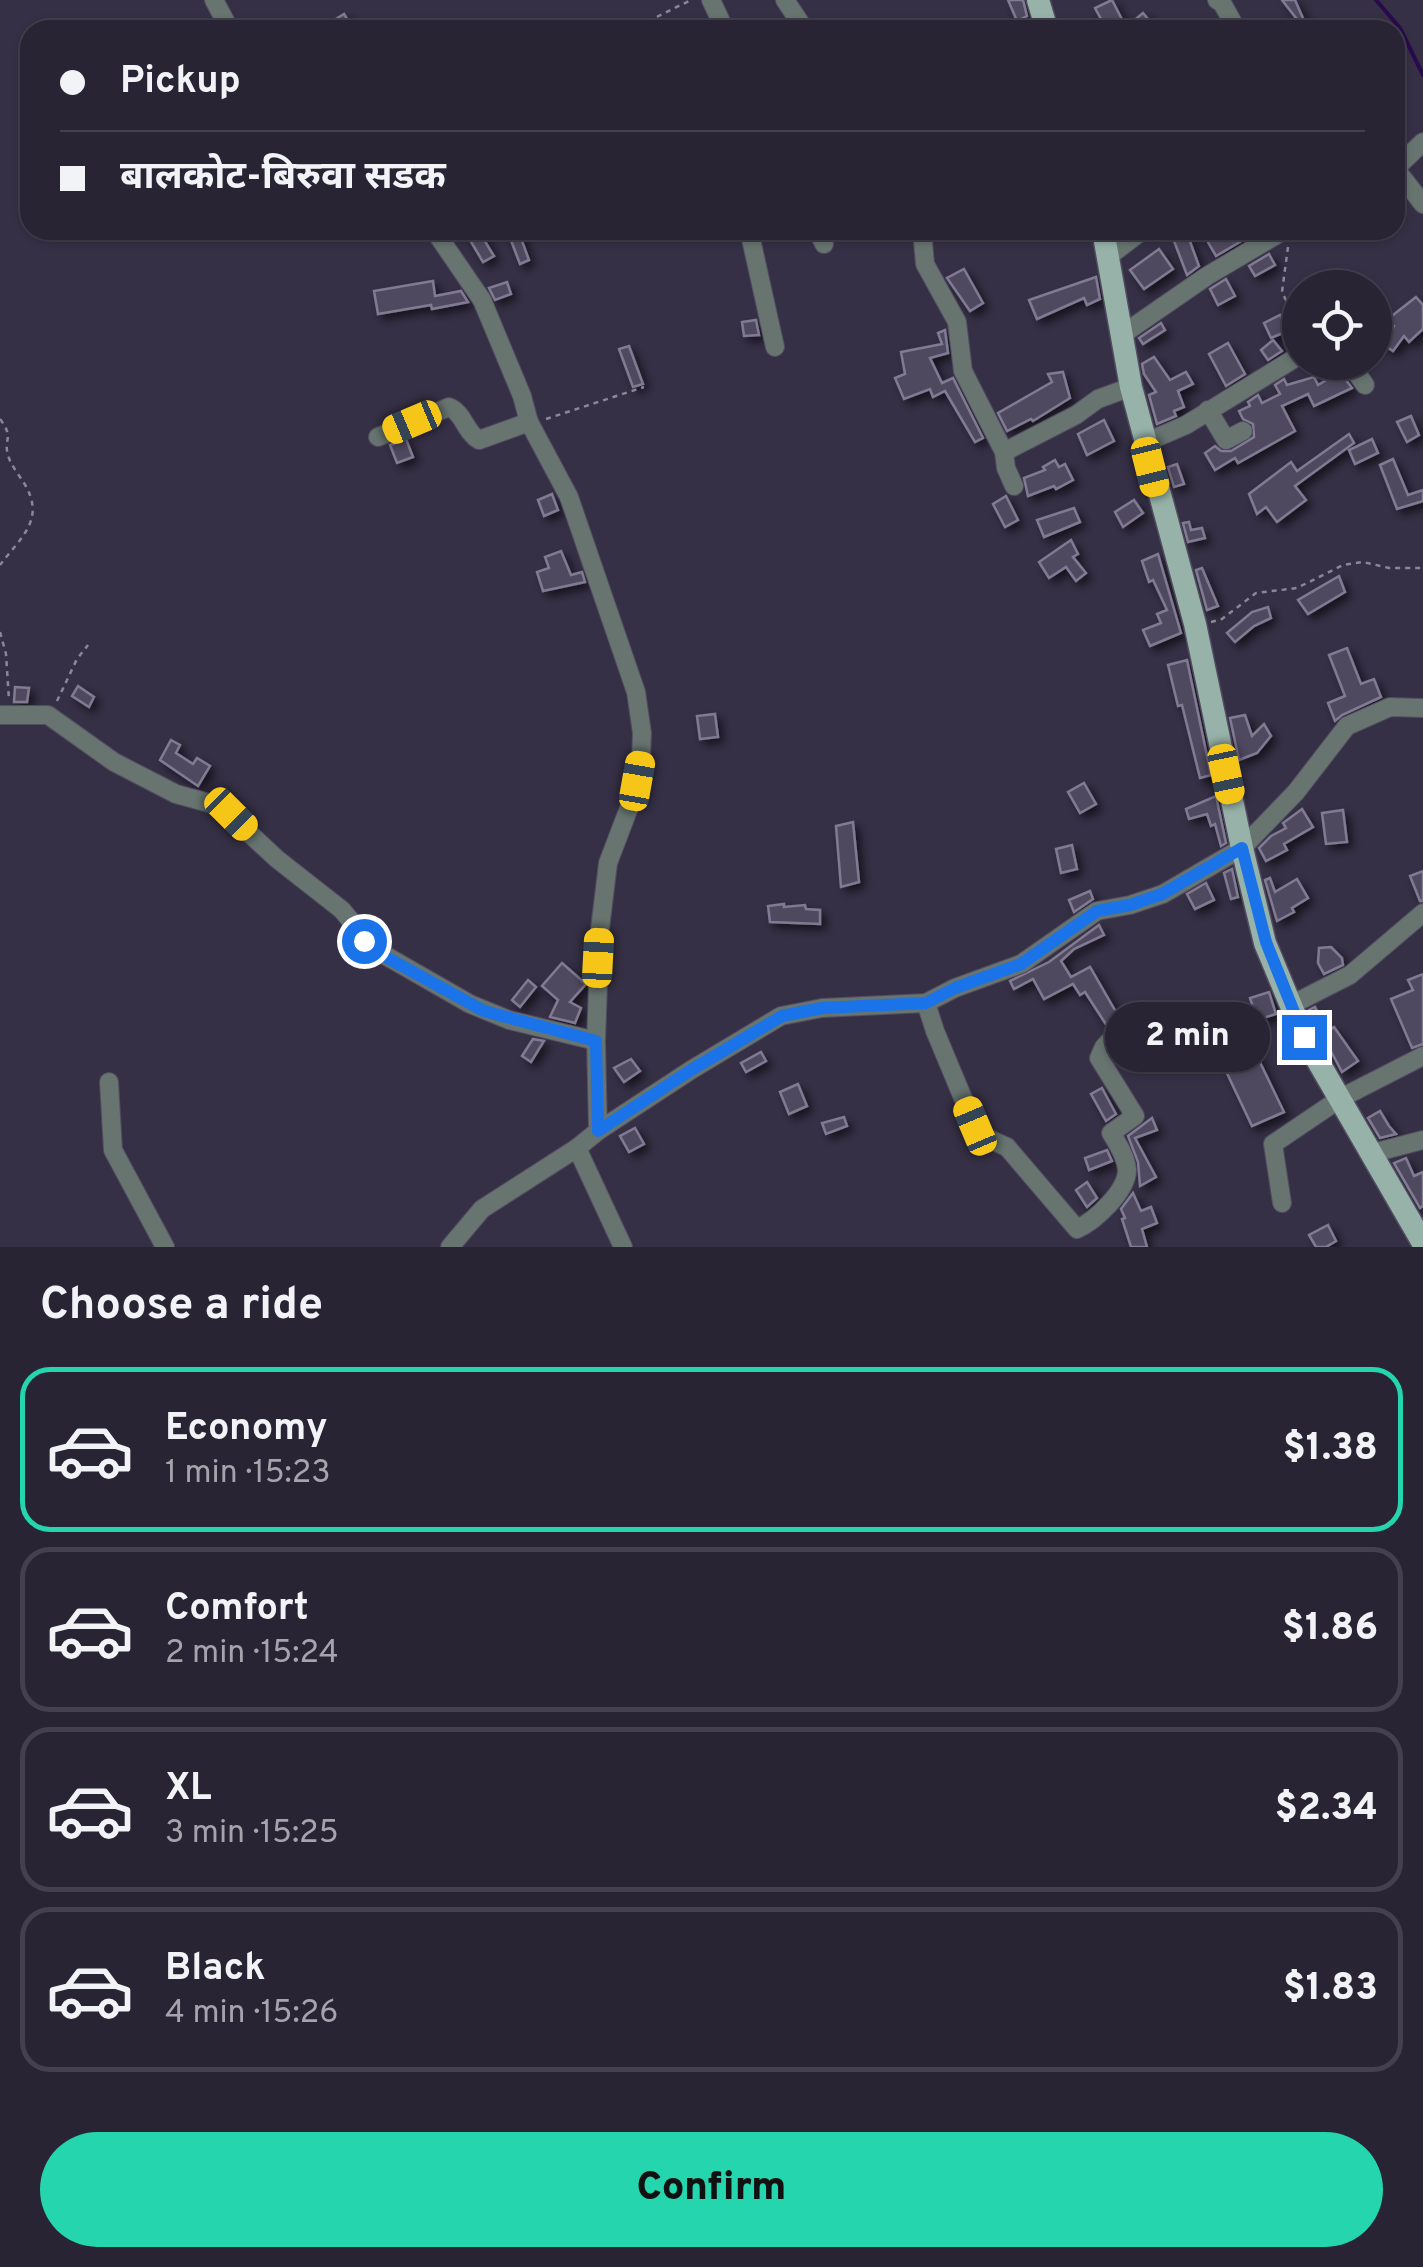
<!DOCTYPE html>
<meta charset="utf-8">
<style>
:root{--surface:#282434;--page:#302c3c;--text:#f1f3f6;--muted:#a5a4ac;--line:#44414f;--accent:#24d5ae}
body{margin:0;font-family:Overpass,"Noto Sans Devanagari",sans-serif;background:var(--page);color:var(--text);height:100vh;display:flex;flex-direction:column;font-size:38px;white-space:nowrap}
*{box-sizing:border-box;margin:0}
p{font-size:32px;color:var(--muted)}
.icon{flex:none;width:55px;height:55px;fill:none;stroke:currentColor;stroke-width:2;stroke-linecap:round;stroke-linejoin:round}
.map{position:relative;height:1247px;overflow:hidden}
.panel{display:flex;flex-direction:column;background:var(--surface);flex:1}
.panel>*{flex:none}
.hud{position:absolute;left:20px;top:20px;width:1385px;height:220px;border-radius:30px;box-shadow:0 2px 8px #0004,0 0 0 2px var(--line);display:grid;align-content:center;height:220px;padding:0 40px;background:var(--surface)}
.controls{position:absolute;left:1282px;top:270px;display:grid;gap:20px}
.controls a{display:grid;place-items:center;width:110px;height:110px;border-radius:50%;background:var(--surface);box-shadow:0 2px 8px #0004,0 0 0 2px var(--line);font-size:50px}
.end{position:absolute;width:45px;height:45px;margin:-22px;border:12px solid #1a73e8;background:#fff;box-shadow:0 0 0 5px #fff}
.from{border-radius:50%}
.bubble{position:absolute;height:70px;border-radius:35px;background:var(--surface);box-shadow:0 2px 8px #0004,0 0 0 2px var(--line);font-size:32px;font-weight:800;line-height:70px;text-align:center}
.car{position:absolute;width:30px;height:60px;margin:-30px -15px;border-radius:12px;box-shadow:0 0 8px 2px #0007;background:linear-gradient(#f5c518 24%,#345 0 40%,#f5c518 0 76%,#345 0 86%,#f5c518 0)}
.hud b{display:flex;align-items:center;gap:35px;height:95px;font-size:38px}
.hud b+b{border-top:2px solid var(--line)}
.hud i{width:25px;height:25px;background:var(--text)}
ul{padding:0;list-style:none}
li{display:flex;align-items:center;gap:30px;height:165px;margin:0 20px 15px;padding:0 20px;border:5px solid var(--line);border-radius:30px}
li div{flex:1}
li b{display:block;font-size:38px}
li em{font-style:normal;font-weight:800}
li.selected{border-color:var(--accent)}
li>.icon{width:90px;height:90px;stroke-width:1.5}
h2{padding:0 40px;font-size:45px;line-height:120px}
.primary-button{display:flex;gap:20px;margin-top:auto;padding:20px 40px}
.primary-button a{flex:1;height:115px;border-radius:60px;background:var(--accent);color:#111;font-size:40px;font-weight:800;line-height:115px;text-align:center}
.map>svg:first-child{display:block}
</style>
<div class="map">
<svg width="1423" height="1247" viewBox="0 0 1423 1247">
<defs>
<filter id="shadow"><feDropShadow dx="5" dy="5" stdDeviation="5" flood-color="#0009"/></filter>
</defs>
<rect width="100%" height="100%" fill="#363046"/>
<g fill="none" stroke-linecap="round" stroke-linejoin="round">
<!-- stream -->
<g stroke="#290a4d" stroke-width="4">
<polyline points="1376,0 1400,28 1423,75"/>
<polyline points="1396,183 1408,199"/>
</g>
</g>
<!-- building -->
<g fill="#504a61" stroke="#807a93" stroke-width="2.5" filter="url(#shadow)">
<polygon points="1008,0 1023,0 1027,16 1017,21"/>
<polygon points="1112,0 1126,27 1143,13 1153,25 1147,30 1107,30 1095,8"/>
<polygon points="1282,0 1295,0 1306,25 1303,27"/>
<polygon points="344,14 354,30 318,30"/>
<polygon points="464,230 478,230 494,256 483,262"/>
<polygon points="507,230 518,230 529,260 520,264"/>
<polygon points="1201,230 1227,230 1233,241 1252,230 1260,230 1216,256"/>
<polygon points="1188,236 1199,266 1187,275 1174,241"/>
<polygon points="1159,249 1173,269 1144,289 1130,270"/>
<polygon points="1269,254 1275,265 1255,276 1249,266"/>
<polygon points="964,269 983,303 970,311 947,278"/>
<polygon points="1096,277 1100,299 1087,305 1084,298 1037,319 1029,300"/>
<polygon points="1226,279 1235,296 1218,305 1210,289"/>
<polygon points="433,281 435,296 461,291 468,302 432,309 431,305 378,314 374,291"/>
<polygon points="507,282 511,294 495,300 489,288"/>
<polygon points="1416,297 1423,305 1423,329 1409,342 1404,336 1393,351 1382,344 1394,326 1388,319"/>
<polygon points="1280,315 1288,331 1271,338 1264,323"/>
<polygon points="756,320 759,335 744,336 742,322"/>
<polygon points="1161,323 1165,330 1143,344 1139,338"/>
<polygon points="945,330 948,353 930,358 942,383 953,378 983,438 975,442 945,391 933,397 930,389 904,399 895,378 905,374 901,352 942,344 938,333"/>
<polygon points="1273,340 1282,351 1268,360 1261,350"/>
<polygon points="1228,343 1245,374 1226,386 1209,354"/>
<polygon points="629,346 643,384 633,387 619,349"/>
<polygon points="1154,357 1170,380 1186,372 1193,384 1178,391 1184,407 1174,411 1176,416 1157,424 1149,395 1156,392 1144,374 1142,364"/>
<polygon points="1063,372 1070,398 1033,421 1031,419 1007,431 998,413 1052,382 1048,374"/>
<polygon points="1340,372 1352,388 1314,406 1308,394 1282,406 1295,431 1238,463 1235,458 1215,470 1205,453 1215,446 1221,451 1231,451 1254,437 1253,424 1243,419 1239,411 1250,406 1248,402 1258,395 1262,403 1280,394 1275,385 1284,379 1287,385 1314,377 1318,385"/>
<polygon points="1411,416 1419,435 1407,442 1397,422"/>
<polygon points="1104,420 1114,441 1087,455 1078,434"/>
<polygon points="1349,434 1354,443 1295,486 1306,500 1277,522 1266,507 1257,514 1249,494 1291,462 1297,471"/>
<polygon points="406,439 413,457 397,463 390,445"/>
<polygon points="1372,439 1378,453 1355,464 1349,450"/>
<polygon points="1393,459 1408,495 1423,490 1423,501 1397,509 1380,465"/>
<polygon points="1055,460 1059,467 1065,464 1073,480 1056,489 1054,486 1028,496 1024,478 1045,470 1043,467"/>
<polygon points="1177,464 1184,484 1174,487 1168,467"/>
<polygon points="552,494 558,510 544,516 538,500"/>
<polygon points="1006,496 1018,520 1005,527 993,504"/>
<polygon points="1134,500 1143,513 1123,527 1115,512"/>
<polygon points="1074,508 1080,522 1044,537 1037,520"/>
<polygon points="1189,522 1191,530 1202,528 1205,538 1188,542 1183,523"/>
<polygon points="1071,540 1078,554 1073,557 1086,573 1076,581 1066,567 1049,578 1039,562"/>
<polygon points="561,551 571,575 582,572 585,582 543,591 537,572 549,568 545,557"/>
<polygon points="1158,554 1181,633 1150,646 1143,630 1161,623 1157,614 1167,610 1153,580 1149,582 1142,561"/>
<polygon points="1202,568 1218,606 1207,610 1196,570"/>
<polygon points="1339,576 1345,592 1308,614 1298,600"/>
<polygon points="1268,607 1271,618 1254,626 1235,642 1227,633 1252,612"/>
<polygon points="1347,648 1361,684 1374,679 1381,697 1342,715 1335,721 1328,703 1345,696 1329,655"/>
<polygon points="1187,660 1211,775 1200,778 1182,705 1178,706 1168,665"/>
<polygon points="78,686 94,697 89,707 72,696"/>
<polygon points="15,687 29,688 27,702 14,702"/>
<polygon points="715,714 718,737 700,739 697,716"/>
<polygon points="1245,715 1252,736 1264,724 1271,736 1257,753 1239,760 1230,718"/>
<polygon points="171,740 180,745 176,753 193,764 197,758 210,766 198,786 160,760"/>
<polygon points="1084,783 1096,804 1080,813 1068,792"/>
<polygon points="1216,796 1226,843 1221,846 1215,824 1211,826 1207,814 1189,819 1186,809"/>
<polygon points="1302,809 1313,827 1284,844 1287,850 1266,861 1259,848 1271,836 1286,828 1283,823"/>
<polygon points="1343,810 1347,842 1326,844 1322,813"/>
<polygon points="853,822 859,882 841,887 836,826"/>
<polygon points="1072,845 1077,869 1061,873 1056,849"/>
<polygon points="1232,869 1238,897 1231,899 1224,873"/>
<polygon points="1423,871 1423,901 1420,901 1410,876"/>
<polygon points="1270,878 1275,892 1297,879 1308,898 1292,908 1294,912 1277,921 1265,880"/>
<polygon points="1206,883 1214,900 1195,909 1187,894"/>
<polygon points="1090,891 1093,899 1074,912 1069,900"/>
<polygon points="784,904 784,907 805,905 806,909 820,910 820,924 770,922 768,906"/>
<polygon points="1099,925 1104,935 1074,949 1061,961 1071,977 1090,967 1120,1019 1107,1026 1085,992 1080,995 1073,984 1044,999 1033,979 1014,989 1010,981 1049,962"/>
<polygon points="1331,947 1342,958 1343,965 1324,974 1318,963 1319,948"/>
<polygon points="562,963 586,984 570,1002 581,1008 575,1023 550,1017 558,1000 542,986"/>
<polygon points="1423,974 1423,1044 1412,1048 1391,999 1413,990 1408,980"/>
<polygon points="528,980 536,987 520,1007 512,1000"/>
<polygon points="1269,992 1276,1014 1257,1020 1250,998"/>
<polygon points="1315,1007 1327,1032 1334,1027 1358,1061 1342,1072 1309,1010"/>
<polygon points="533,1039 544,1041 531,1062 522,1056"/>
<polygon points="761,1052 766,1061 746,1072 741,1063"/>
<polygon points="1256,1054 1284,1112 1252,1126 1225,1069"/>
<polygon points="631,1059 640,1071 624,1082 614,1068"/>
<polygon points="798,1084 807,1106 789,1114 780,1092"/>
<polygon points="1102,1088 1116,1114 1106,1121 1091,1094"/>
<polygon points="1380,1111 1389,1126 1396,1134 1380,1138 1368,1118"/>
<polygon points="844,1117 847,1126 826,1134 822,1123"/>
<polygon points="1152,1118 1157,1130 1135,1138 1156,1177 1140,1186 1138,1162 1128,1136"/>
<polygon points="635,1128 644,1144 629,1152 620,1136"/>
<polygon points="1107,1150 1112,1161 1089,1170 1085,1158"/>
<polygon points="1406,1158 1414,1176 1423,1172 1423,1206 1420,1208 1394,1163"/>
<polygon points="1087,1182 1097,1198 1087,1207 1076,1190"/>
<polygon points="1133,1193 1141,1211 1151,1207 1157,1223 1142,1229 1147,1247 1131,1247 1122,1219 1125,1218 1121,1209"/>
<polygon points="1328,1225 1336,1241 1326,1247 1316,1247 1309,1235"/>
</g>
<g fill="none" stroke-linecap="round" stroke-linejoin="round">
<defs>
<g id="minor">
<polyline points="214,0 230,30"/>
<polyline points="711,0 725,30"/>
<polyline points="785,0 805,30"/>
<polyline points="1217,0 1222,3 1237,30"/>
<polyline points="1423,142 1398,166 1398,172 1423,204"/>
<polyline points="434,230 482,300 522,396 529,422 569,497 636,692 642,733 641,759 632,800 608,863 600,929 596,1041 598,1131 577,1148 623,1247"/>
<polyline points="749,230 775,347"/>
<polyline points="817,230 824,244"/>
<polyline points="922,230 925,264 957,322 963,371 1004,452 1006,468 1014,486"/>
<polyline points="1109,256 1143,230"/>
<polyline points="1123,334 1207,276 1278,234"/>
<polyline points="1349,362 1365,385"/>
<polyline points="1208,410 1226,440 1243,431"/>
<path d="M 378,437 L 449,407 C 464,413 465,432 479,440 L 529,422"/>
<polyline points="1144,443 1186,425 1300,355"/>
<polyline points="1004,452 1076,415 1098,399 1131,387"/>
<polyline points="0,715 48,715 114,762 176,794 220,806 277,859 342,910 374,949 470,1004 509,1020 596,1041"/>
<path d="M 926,1003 L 935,1031 L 978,1134 L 1007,1147 L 1077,1229 C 1095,1221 1127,1191 1127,1170 C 1126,1157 1118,1144 1111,1133 L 1135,1116 L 1099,1058 L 1104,1047 L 1119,1031"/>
<polyline points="1291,1005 1350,975 1423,913"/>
<polyline points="109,1082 113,1150 165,1247"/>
<polyline points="598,1131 691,1070 781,1016 822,1008 926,1003 955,988 1021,964 1097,911 1130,905 1163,894 1242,848 1296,792 1347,726 1390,707 1423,708"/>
<polyline points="1373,1153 1423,1140"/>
<polyline points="1282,1203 1273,1144 1341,1098 1423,1056"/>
<polyline points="450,1247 482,1209 577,1148"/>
</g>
<g id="major">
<polyline points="1038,0 1047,30"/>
<polyline points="1103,230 1131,387 1195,624 1242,848 1265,943 1304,1037 1423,1243"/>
</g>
</defs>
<!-- minor casing -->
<use href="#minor" stroke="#524c61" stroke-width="20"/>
<!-- major casing -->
<use href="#major" stroke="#524c61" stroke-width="25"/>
<!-- path -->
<g stroke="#8b8799" stroke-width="2.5" stroke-dasharray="5 5" stroke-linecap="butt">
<polyline points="630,30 691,0"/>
<polyline points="1288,247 1282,292 1300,329"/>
<path d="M 0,419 C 15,439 3,438 8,455 C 10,464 19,475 24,483 C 46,519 22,536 0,565"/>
<polyline points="546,419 644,387"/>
<polyline points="1211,622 1222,619 1256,593 1297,588 1343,565 1363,562 1389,568 1423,568"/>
<polyline points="0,632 6,654 9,700"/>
<polyline points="57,701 77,659 88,645"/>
</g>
<!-- minor -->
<use href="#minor" stroke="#67746f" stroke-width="18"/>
<!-- major -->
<use href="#major" stroke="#97b3a9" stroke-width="22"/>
</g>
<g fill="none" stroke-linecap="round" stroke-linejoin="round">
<!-- route -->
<polyline stroke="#1a73e8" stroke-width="12" points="364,941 384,956 484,1011 596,1041 598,1131 691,1070 782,1016 822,1008 926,1003 955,988 1021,964 1097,911 1130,905 1162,894 1242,848 1266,942 1304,1037"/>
</g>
</svg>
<div class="controls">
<a><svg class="icon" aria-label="locate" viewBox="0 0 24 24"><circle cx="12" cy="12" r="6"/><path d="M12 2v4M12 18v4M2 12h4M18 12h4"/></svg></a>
</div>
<i class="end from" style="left:364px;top:941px"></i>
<i class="end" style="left:1304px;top:1037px"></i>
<div class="bubble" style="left:1105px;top:1002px;width:165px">2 min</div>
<i class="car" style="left:412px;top:422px;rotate:247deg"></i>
<i class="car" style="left:1150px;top:467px;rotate:166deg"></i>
<i class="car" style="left:1226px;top:774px;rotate:168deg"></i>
<i class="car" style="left:637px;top:781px;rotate:10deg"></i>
<i class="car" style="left:231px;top:814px;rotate:135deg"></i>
<i class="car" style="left:598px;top:958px;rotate:3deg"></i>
<i class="car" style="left:975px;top:1126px;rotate:337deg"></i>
<div class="hud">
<b><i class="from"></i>Pickup</b>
<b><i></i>बालकोट-बिरुवा सडक</b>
</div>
</div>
<section class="panel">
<h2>Choose a ride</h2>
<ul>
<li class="selected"><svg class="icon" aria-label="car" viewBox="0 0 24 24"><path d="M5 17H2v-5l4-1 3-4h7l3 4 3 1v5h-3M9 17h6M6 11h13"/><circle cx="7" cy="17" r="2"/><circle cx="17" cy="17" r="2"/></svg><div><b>Economy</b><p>1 min · 15:23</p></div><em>$1.38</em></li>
<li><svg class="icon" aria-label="car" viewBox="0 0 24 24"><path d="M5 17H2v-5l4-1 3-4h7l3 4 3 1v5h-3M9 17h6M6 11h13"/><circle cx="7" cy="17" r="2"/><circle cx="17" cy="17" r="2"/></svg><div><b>Comfort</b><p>2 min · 15:24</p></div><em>$1.86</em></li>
<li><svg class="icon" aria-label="car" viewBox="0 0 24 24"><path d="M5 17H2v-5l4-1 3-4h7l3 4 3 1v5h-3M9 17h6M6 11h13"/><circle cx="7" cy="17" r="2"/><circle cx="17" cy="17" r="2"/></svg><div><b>XL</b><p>3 min · 15:25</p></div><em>$2.34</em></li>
<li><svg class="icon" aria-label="car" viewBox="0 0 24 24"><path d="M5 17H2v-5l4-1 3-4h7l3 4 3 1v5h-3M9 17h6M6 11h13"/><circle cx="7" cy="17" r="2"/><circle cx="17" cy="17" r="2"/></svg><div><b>Black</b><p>4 min · 15:26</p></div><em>$1.83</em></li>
</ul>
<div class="primary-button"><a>Confirm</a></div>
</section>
